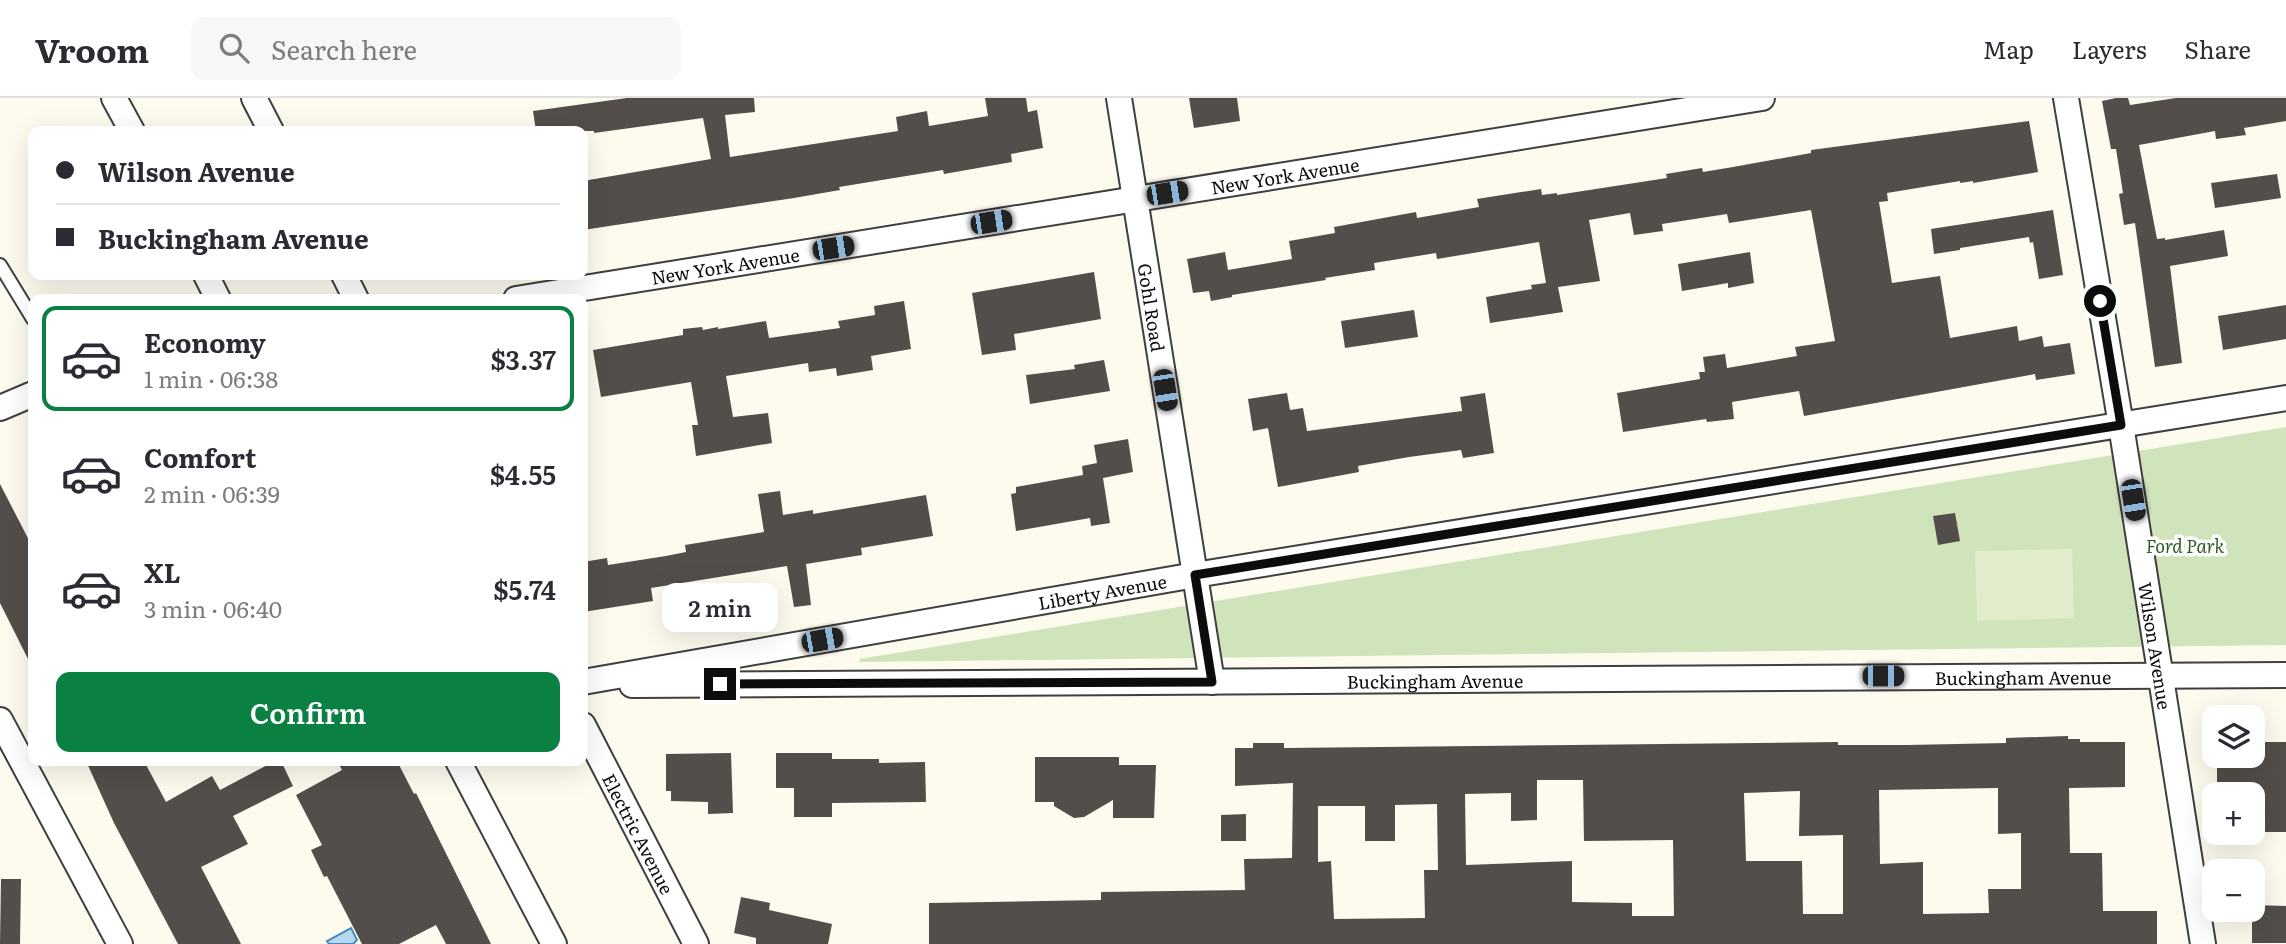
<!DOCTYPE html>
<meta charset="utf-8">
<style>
:root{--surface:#fff;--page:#f7f7f7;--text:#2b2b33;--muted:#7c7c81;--line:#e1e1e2;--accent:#0b8043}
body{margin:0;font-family:Literata,serif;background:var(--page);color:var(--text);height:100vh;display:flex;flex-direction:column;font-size:26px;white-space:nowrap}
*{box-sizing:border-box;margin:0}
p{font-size:23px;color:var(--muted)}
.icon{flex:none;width:38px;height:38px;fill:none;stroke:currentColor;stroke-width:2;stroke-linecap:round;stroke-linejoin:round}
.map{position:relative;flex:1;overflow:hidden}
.side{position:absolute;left:28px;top:196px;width:560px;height:472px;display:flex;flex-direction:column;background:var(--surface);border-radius:14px;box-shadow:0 7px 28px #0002}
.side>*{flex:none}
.guide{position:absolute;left:28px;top:28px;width:560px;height:154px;border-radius:14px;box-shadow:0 7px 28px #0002;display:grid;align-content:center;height:154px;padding:0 28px;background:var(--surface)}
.fabs{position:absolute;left:2202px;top:607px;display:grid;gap:14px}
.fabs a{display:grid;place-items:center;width:63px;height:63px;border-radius:14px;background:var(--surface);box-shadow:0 7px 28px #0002;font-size:35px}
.end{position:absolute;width:32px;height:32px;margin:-16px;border:9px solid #0c0c0c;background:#fff;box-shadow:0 0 0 4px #fff}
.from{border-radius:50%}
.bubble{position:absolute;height:49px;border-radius:14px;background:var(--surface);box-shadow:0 7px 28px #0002;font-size:23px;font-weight:600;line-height:49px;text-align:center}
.car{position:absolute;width:21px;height:42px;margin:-21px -10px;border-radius:9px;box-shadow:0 0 5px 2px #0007;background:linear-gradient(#222 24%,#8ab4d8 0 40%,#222 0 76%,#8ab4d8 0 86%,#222 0)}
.guide b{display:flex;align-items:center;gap:24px;height:66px;font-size:26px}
.guide b+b{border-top:2px solid var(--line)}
.guide i{width:18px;height:18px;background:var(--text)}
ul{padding:12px 0 0;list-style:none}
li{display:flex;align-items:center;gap:21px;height:105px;margin:0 14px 10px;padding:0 14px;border:4px solid transparent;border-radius:14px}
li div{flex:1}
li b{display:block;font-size:26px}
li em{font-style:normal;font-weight:600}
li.current{border-color:var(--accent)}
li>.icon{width:63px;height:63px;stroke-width:1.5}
.primary-button{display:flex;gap:14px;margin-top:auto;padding:14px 28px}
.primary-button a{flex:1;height:80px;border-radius:14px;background:var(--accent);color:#fff;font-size:28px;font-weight:600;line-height:80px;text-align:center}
header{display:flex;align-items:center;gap:42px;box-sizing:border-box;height:98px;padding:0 35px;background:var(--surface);border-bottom:2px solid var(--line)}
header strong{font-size:33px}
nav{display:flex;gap:38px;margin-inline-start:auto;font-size:24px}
.search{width:490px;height:63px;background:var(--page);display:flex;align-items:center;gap:18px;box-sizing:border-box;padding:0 24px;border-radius:14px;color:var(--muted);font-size:26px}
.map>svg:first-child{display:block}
</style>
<header>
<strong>Vroom</strong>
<div class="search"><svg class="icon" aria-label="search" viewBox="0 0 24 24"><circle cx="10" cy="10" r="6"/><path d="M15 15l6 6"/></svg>Search here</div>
<nav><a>Map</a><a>Layers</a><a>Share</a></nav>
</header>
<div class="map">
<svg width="2286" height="846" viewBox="0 0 2286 846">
<rect width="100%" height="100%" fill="#fdfaee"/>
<!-- green -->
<polygon fill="#cfe4bb" points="2286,329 2286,547 860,564 859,561"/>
<!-- pitch -->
<polygon fill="#e0eccc" points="2072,451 2074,520 1977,523 1975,453"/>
<!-- water -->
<polygon fill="#b8d9ef" stroke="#478bbe" stroke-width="2" points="351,830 357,842 353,846 329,846 327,843"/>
<!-- building -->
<g fill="#544e4a" fill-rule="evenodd">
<polygon points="627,0 754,0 755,14 725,17 730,59 898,33 896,19 927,13 929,28 988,18 985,0 1026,0 1028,14 1037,12 1043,50 1011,56 1012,64 944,76 943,72 839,89 840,92 794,100 583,132 583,83 711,61 703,20 594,35 594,33 536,33 533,13"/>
<polygon points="1189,0 1237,0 1240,23 1194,30"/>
<polygon points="2116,0 2128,0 2130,7 2176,0 2286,0 2286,23 2244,30 2246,37 2216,41 2215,33 2139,47 2157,141 2165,140 2165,142 2224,132 2228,158 2170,168 2182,265 2155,269 2135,125 2124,127 2119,96 2123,95 2116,51 2111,51 2102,3"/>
<polygon points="2029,23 2038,74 1973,85 1973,83 1960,85 1960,83 1887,95 1888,103 1879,104 1892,185 1940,178 1950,240 2017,228 2019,243 2042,238 2044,249 2070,245 2075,276 2036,282 2035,276 1804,318 1799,293 1732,304 1734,321 1707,324 1706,321 1623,334 1617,295 1700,281 1699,274 1705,274 1703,259 1725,256 1727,270 1797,258 1795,249 1835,243 1811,112 1729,125 1727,116 1662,126 1663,133 1634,137 1630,115 1589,122 1600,183 1558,189 1563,214 1490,225 1486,199 1532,191 1531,187 1546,185 1539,144 1437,161 1436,155 1374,165 1375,172 1325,180 1326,182 1232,197 1232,199 1211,203 1209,193 1193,195 1187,161 1225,154 1228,172 1292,161 1289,143 1335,135 1334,129 1416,114 1417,120 1479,109 1477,101 1541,91 1542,97 1557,95 1557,97 1667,80 1666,76 1702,70 1703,74 1733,69 1811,55 1811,52"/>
<polygon points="2277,76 2281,100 2215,110 2211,85"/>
<polygon points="2053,112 2063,177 2039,181 2033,144 2030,145 2029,139 1960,150 1960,152 1934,156 1931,131"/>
<polygon points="1750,154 1754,185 1728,190 1728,185 1682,193 1678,166"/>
<polygon points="1094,174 1101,221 1014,236 1016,252 982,257 972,195"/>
<polygon points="904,203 911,251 871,258 873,272 837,278 836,270 809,274 808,265 726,278 733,319 768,315 772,345 696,358 692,327 698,327 691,284 601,299 593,252 683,237 683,231 702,229 703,232 718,229 718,231 766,223 769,240 840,230 838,223 875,217 874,208"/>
<polygon points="2286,207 2286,241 2223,252 2218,218"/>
<polygon points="1414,212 1418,239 1345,250 1341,223"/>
<polygon points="1104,262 1110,293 1030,306 1026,277 1075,271 1074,267"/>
<polygon points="1287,295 1290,312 1303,310 1307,333 1462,313 1460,299 1485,295 1494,355 1463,360 1461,352 1409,359 1358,368 1359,374 1278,389 1268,330 1253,333 1248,301"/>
<polygon points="1128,341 1133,374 1103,380 1110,425 1091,428 1090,420 1016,433 1011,396 1016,395 1016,389 1083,377 1082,368 1097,365 1094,347"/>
<polygon points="0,386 33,450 33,571 0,505"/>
<polygon points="780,393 783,417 813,412 813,416 926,397 933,438 861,450 862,457 806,466 811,507 794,509 787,468 651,490 653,503 583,514 583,464 607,460 608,467 666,458 686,454 685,447 764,434 758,396"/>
<polygon points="1955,415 1960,443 1938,447 1933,418"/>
<path d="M 2068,638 L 2068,641 L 2080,641 L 2080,644 L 2125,644 L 2125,689 L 2069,690 L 2070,755 L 2102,755 L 2103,813 L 2157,813 L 2157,846 L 929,846 L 929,805 L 1101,802 L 1101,794 L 1245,792 L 1244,761 L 1292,760 L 1293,685 L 1235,688 L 1235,650 L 1253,650 L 1253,645 L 1284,645 L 1284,650 L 1838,644 L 1838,647 L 1907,647 L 2006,645 L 2006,640 ZM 1537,682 L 1583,682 L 1584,743 L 1673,742 L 1674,818 L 1632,818 L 1632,805 L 1572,804 L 1572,763 L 1466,767 L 1465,696 L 1511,695 L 1511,723 L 1537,722 ZM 1998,690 L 1998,736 L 2021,735 L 2021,791 L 1988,791 L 1989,815 L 1923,816 L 1923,764 L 1880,766 L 1879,692 ZM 1800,693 L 1799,738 L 1843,737 L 1843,816 L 1803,816 L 1802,763 L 1746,763 L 1744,695 ZM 1437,706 L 1438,772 L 1424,772 L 1425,820 L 1334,821 L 1331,763 L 1318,764 L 1318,708 L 1365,708 L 1365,743 L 1395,743 L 1395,707 Z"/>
<polygon points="2265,644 2286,644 2286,734 2252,734 2252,689 2217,690 2217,658 2265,658"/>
<polygon points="731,655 733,715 708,716 708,704 671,703 671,693 666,693 666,656"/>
<polygon points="776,655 832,655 832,661 879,661 879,665 925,664 926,704 832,705 832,719 794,719 794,690 776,690"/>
<polygon points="1035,659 1119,659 1119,667 1156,667 1154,720 1113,720 1113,702 1084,719 1074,720 1054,708 1054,704 1035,704"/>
<polygon points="86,663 144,663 166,704 212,678 220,692 275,663 281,663 293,688 233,718 248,746 201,769 241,846 178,846 114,725"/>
<polygon points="337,663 397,663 414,696 416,695 491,846 446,846 436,827 399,846 362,846 327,778 324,779 311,752 322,747 296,697 342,672"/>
<polygon points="1246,716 1246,743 1221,743 1221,717"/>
<polygon points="1,781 21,781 20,846 0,846"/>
<polygon points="741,799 770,805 769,812 832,826 828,846 756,846 756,840 734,835"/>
<polygon points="2252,807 2286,808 2286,845 2252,845"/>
</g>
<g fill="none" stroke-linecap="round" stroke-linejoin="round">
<defs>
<polyline id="service" points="0,167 33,221"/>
<g id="minor">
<polyline points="114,0 132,33"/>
<polyline points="254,0 271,33"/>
<path id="s1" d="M 1119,0 L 1212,584"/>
<path id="s2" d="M 2066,0 L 2121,327 L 2203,846"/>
<polyline points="206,177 218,201"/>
<polyline points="344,177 356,201"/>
<path id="s3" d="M 516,201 L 1762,0"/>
<polyline points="0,310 33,296"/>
<path id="s4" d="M 583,584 L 1195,477 L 2286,300"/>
<path id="s5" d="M 632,587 L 2286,577"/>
<polyline points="0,622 120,846"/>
<path id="s6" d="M 583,627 L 696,846"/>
<polyline points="458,663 554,846"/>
</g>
</defs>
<!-- service casing -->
<use href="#service" stroke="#3f3f3f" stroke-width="16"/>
<!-- minor casing -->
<use href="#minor" stroke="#3f3f3f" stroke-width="28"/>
<!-- service -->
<use href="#service" stroke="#fff" stroke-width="12"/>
<!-- minor -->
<use href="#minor" stroke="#fff" stroke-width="24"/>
</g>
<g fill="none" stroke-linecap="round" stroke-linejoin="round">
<!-- route -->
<polyline stroke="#0c0c0c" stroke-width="9" points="720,586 1212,584 1195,477 2121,327 2100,203"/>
</g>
<g text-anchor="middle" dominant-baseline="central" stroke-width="7" stroke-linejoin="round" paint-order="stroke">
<!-- street labels -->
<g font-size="18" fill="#0c0c0c" stroke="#fff">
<text stroke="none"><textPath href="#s3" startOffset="779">New York Avenue</textPath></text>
<text stroke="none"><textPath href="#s3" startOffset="212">New York Avenue</textPath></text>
<text stroke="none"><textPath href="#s1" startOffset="212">Gohl Road</textPath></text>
<text stroke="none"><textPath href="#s4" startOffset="527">Liberty Avenue</textPath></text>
<text stroke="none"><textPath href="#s2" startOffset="555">Wilson Avenue</textPath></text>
<text stroke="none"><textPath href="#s5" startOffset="1391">Buckingham Avenue</textPath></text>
<text stroke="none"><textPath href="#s5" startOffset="803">Buckingham Avenue</textPath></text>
<text stroke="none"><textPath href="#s6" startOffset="122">Electric Avenue</textPath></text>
</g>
<!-- park labels -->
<g font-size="18" font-style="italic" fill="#2e5d24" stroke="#fff">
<text x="2185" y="447">Ford Park</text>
</g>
</g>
</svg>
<div class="fabs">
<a><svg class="icon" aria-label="layers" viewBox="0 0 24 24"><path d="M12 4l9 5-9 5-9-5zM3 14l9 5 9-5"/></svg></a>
<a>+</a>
<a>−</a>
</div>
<i class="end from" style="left:2100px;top:203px"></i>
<i class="end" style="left:720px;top:586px"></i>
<div class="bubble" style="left:662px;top:485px;width:116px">2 min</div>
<i class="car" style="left:1167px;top:95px;rotate:81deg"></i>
<i class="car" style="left:991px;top:124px;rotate:81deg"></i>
<i class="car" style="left:833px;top:150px;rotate:81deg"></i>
<i class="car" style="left:1165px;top:292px;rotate:171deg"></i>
<i class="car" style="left:2133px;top:402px;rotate:171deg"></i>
<i class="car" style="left:822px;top:542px;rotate:80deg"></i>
<i class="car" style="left:1883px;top:578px;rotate:90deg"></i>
<div class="guide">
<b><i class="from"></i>Wilson Avenue</b>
<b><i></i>Buckingham Avenue</b>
</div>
<section class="side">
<ul>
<li class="current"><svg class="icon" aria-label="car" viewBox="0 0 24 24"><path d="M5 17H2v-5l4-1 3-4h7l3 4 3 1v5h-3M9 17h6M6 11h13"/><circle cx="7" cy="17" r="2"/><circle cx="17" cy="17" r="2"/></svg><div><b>Economy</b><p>1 min · 06:38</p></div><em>$3.37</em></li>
<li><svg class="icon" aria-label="car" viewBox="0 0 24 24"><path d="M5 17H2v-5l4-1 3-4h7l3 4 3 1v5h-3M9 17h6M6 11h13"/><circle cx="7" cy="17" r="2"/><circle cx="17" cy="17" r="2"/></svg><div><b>Comfort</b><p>2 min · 06:39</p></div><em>$4.55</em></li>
<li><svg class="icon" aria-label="car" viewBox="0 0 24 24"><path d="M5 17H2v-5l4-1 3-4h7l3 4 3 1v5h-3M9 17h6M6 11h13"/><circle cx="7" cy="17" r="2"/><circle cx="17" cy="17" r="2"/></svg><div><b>XL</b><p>3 min · 06:40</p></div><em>$5.74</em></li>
</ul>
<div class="primary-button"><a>Confirm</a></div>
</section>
</div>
